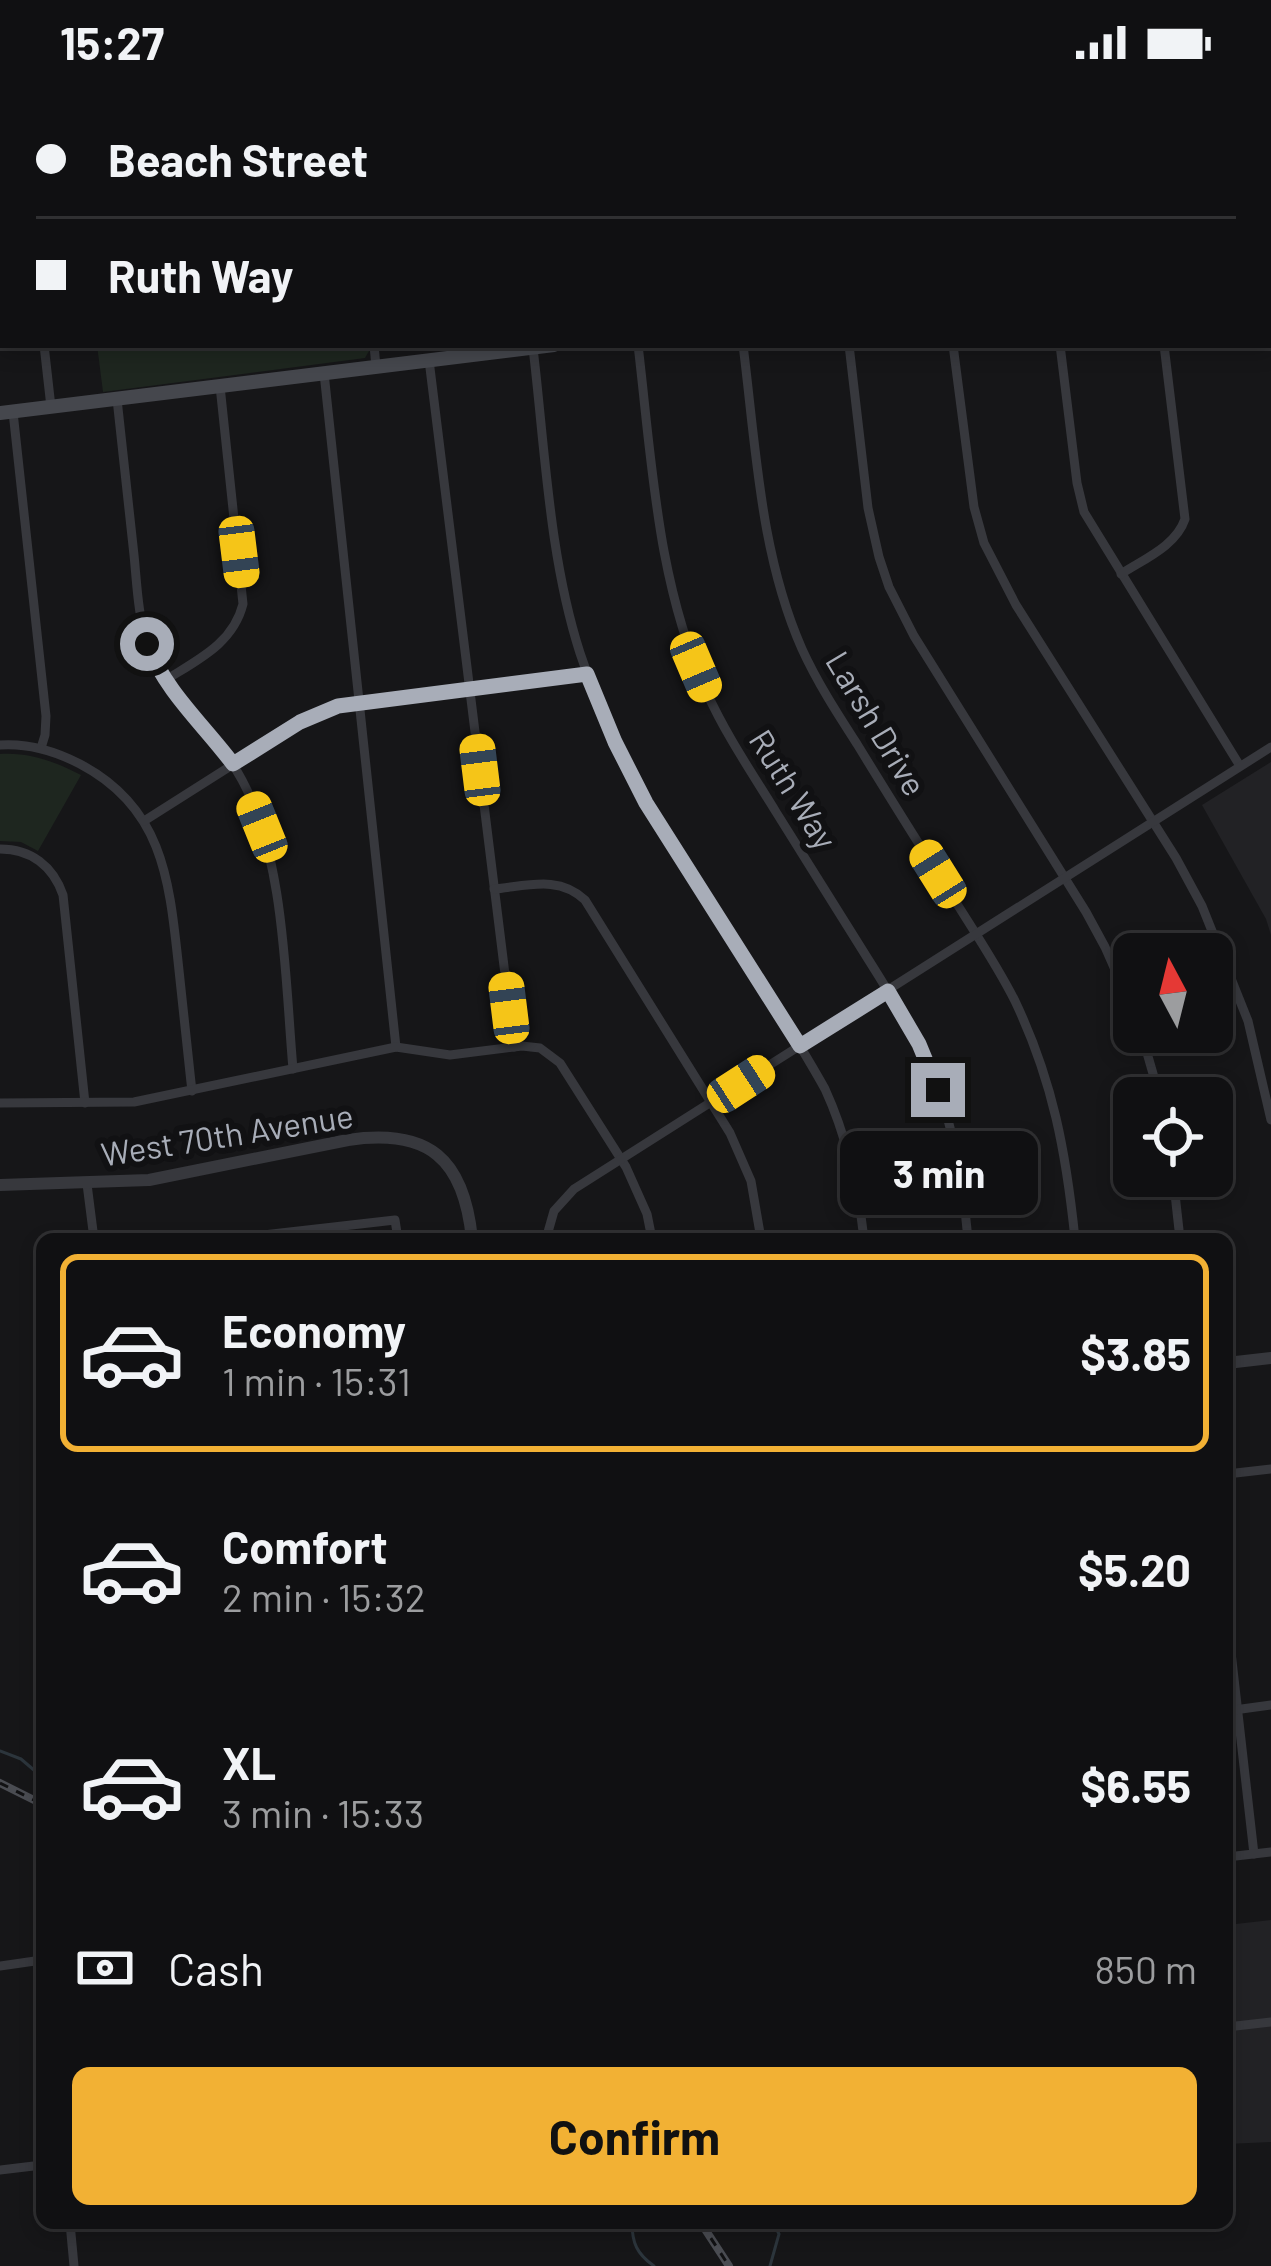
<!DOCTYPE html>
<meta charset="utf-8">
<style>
:root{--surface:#101012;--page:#1e1e20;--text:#f1f3f6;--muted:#9c9d9f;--line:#303032;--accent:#f2b134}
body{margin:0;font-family:Barlow,sans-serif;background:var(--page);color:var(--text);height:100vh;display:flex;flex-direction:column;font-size:45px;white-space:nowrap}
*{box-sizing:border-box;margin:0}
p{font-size:39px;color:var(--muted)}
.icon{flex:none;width:66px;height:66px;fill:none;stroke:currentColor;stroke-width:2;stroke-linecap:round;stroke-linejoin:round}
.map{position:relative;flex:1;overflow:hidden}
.side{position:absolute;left:36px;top:1149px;width:1197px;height:996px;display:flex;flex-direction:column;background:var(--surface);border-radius:18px;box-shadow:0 6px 18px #0003,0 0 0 3px var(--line)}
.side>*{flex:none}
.guide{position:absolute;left:0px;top:0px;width:1272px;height:264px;box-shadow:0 6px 18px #0003,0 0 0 3px var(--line);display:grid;align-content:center;height:264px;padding:0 36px;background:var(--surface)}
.needle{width:78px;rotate:353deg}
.tools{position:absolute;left:1113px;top:849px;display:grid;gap:24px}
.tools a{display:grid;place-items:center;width:120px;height:120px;border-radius:18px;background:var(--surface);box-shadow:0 6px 18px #0003,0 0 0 3px var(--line);font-size:60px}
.end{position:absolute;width:54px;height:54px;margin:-27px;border:15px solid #a8adb8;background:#111;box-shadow:0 0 0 6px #111}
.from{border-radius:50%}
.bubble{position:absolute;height:84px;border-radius:18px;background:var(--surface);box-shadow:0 6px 18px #0003,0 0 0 3px var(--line);font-size:39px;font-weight:700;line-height:84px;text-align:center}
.car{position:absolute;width:36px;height:72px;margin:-36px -18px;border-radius:15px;box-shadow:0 0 9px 3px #0007;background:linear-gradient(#f5c518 24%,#345 0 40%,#f5c518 0 76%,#345 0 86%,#f5c518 0)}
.guide b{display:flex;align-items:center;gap:42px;height:114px;font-size:45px}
.guide b+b{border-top:3px solid var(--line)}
.guide i{width:30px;height:30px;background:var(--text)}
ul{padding:21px 0 0;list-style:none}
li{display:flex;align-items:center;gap:36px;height:198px;margin:0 24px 18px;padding:0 12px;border:6px solid transparent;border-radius:18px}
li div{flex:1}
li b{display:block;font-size:45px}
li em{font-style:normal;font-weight:700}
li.on{border-color:var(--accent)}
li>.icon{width:108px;height:108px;stroke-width:1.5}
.pay{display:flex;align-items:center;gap:30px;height:132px;padding:0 36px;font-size:45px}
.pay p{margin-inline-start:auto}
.action{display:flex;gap:24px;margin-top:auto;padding:24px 36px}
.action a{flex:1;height:138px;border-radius:18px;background:var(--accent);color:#111;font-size:48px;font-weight:700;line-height:138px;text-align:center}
.status{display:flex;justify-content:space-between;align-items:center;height:84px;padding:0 60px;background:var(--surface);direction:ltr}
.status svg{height:33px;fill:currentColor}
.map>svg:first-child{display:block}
</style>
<div class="status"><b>15:27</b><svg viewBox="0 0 49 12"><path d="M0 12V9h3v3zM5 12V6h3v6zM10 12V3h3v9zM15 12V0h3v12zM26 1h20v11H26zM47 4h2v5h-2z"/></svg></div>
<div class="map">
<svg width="1271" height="2182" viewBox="0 0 1271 2182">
<rect width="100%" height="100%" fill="#161618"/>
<!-- built -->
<g fill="#222225">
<polygon points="1271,678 1271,851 1266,835 1202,721"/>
<polygon points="1271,1836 1271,2058 1227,2060 1227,1841"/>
</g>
<!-- green -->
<g fill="#1e261f">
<polygon points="97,261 368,261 369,267 365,274 103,308"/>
<path d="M 0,670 C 29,668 56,678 81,691 L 38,767 L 21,758 L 0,757 Z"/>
</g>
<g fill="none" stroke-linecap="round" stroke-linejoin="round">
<!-- stream -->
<g stroke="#2c353c" stroke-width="3">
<polyline points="0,1667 21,1675 42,1693"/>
<path d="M 632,2139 C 632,2159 637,2170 654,2182"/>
<polyline points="769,2139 774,2140 779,2150 770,2182"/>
</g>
<!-- minor -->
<g stroke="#37383d" stroke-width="9">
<polyline points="13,0 13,3"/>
<polyline points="342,0 343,3"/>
<polyline points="527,0 527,3"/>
<polyline points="607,0 608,3"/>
<polyline points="713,0 713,3"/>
<polyline points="818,0 819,3"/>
<polyline points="923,0 923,3"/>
<polyline points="1029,0 1029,3"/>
<polyline points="1134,0 1134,3"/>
<polyline points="1252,0 1252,3"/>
<polyline points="1269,154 1271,172"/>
<polyline points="44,261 51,323"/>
<polyline points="374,261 376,283"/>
<path d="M 638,261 C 652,378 657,500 707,609 C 726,651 752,689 776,728 C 807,777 837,826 868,875 C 894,916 919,957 937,1003 C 956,1052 963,1103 968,1155"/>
<path d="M 743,261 C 756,363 760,470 802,565 C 817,598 837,629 857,660 C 887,709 918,759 949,807 C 971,843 996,879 1015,917 C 1053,997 1066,1068 1075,1155"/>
<polyline points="849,261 868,424 879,473 889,503 914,552 1086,828 1105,863 1134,929"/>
<polyline points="953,261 974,423 984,459 1016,521 1176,774 1202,822 1248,937 1271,1036"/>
<polyline points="1060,261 1077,399 1084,428 1240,682"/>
<path d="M 533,264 C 545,364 549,473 580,569 C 632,730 744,859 825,1005 C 847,1053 858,1102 864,1155"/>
<polyline points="429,276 514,963"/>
<polyline points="324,289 396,963"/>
<path d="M 117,315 C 123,367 128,419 134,471 C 137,501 138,533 148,562 C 165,616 216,647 242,696 C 285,776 285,895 293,985"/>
<polyline points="13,328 46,632 45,651 41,664"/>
<path d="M 1121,490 C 1144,475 1176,462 1185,435 L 1164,261"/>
<path d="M 164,597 C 197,576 233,560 243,520 L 220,302"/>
<path d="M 0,661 C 29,659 55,667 80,680 C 162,723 169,794 178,877 C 183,921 187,964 192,1007"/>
<polyline points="144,737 300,638 321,628 360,618 587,591"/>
<path d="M 0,765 C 31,765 53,782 63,811 L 85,1019"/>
<path d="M 494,805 C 527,802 559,791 585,816 L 730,1049 L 751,1097 L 761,1155"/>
<polyline points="1141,948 1160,1014"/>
<polyline points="0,1019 134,1018 396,963 450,971 522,962 540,964 560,979 626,1083 647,1130 652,1155"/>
<polyline points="1173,1092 1180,1155"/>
<polyline points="87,1100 94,1155"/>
<polyline points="229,1155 395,1136 398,1155"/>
<polyline points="546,1155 554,1127 574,1105 1271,663"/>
<polyline points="1227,1390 1271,1385"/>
<polyline points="1227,1533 1254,1770"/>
<polyline points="1227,1627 1271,1621"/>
<polyline points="1227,1773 1271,1768"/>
<polyline points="0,1882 42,1876"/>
<polyline points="1227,1943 1271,1938"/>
<polyline points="0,2086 42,2081"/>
<polyline points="70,2139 74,2182"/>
</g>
<!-- tertiary -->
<g stroke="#37383d" stroke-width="12">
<polyline points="1269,197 1271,213"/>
<path d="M 0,1101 L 149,1096 L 348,1056 C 429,1044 464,1075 472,1155"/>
<polyline points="1227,1279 1271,1274"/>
</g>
<!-- secondary -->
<g stroke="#45474d" stroke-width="14">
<polyline points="1269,173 1271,173"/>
<polyline points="0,329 554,261"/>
</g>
<defs>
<g id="rail">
<polyline points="0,1699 42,1720"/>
<polyline points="701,2139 729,2182"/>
</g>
</defs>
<!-- rail casing -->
<use href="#rail" stroke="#4a4c52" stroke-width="8"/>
<!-- rail -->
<use href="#rail" stroke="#111113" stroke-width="3" stroke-dasharray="9" stroke-linecap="butt"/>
</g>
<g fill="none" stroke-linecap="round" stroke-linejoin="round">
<!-- route -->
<path stroke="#a8adb8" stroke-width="15" d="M 147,560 C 166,608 203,640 233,680 L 300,638 L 338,622 L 587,590 L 615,658 L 646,719 L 800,962 L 888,907 L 919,960 L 938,1006"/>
</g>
<g text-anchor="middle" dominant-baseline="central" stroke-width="12" stroke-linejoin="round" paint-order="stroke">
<!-- street labels -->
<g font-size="33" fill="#a8adb8" stroke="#111113">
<text transform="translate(877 639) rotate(59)">Larsh Drive</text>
<text transform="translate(794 705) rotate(58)">Ruth Way</text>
<text transform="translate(227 1050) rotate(-9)">West 70th Avenue</text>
</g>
</g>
</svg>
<div class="tools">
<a><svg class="needle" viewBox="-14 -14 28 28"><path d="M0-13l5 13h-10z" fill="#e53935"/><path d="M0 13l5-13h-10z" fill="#9c9d9f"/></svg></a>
<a><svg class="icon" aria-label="locate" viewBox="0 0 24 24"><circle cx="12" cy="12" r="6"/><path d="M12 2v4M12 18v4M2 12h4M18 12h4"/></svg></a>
</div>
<i class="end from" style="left:147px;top:560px"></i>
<i class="end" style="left:938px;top:1006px"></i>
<div class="bubble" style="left:840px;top:1047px;width:198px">3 min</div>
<i class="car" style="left:239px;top:468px;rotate:173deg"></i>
<i class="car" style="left:696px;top:583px;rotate:157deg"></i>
<i class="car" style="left:480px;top:686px;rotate:353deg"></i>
<i class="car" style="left:262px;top:743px;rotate:338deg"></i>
<i class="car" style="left:938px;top:790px;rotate:328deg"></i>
<i class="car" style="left:509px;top:924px;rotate:353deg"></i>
<i class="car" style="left:741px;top:1000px;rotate:57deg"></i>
<div class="guide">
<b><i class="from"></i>Beach Street</b>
<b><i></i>Ruth Way</b>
</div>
<section class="side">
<ul>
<li class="on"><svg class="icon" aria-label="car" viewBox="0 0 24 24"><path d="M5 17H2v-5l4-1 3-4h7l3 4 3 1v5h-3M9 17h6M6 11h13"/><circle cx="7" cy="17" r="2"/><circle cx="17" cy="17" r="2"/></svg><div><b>Economy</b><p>1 min · 15:31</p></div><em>$3.85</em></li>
<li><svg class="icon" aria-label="car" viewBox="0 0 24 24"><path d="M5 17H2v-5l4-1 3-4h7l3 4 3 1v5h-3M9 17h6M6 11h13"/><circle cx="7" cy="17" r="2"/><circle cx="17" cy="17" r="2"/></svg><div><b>Comfort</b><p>2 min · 15:32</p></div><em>$5.20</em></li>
<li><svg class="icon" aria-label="car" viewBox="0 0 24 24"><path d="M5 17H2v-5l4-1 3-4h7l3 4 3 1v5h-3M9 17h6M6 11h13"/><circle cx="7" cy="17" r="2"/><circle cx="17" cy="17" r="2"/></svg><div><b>XL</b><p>3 min · 15:33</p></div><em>$6.55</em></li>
</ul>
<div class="pay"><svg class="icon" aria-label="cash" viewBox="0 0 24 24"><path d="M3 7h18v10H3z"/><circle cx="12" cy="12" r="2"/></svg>Cash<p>850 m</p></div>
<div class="action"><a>Confirm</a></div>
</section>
</div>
